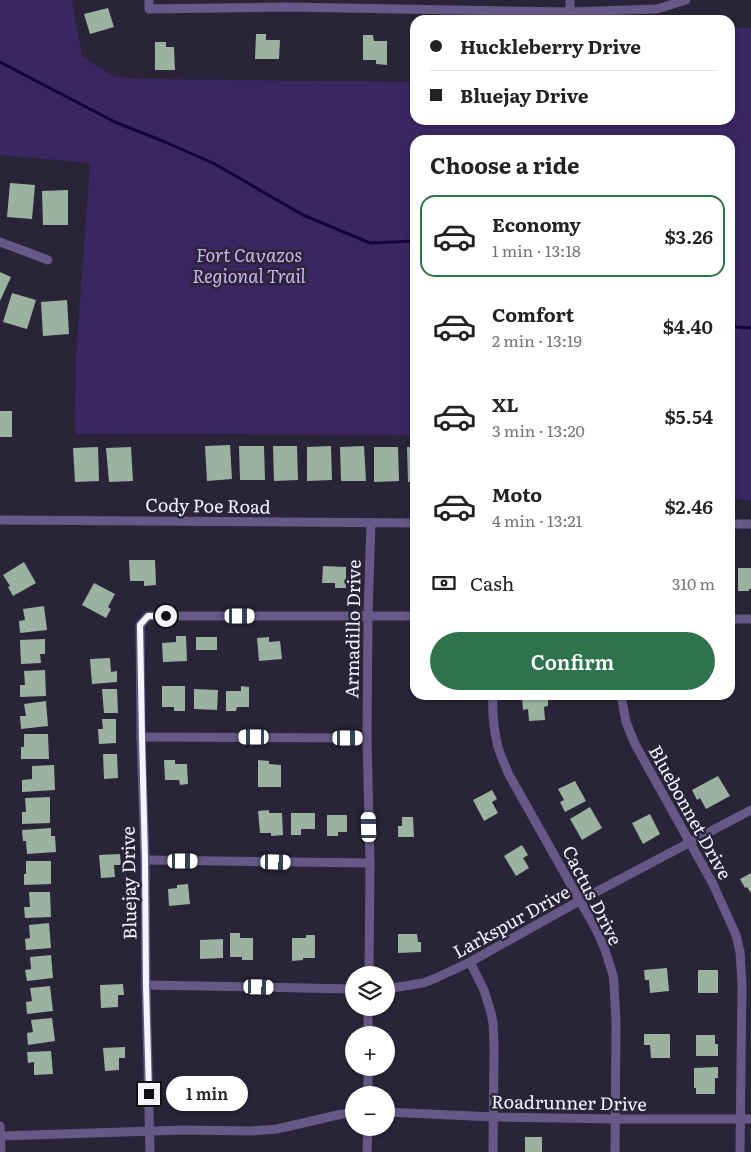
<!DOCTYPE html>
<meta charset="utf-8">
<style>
:root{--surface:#fff;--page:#f2f2f2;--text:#222;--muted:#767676;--line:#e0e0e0;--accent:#2d734c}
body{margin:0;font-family:Literata,serif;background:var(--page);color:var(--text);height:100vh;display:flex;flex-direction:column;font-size:19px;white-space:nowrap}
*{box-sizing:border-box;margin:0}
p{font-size:16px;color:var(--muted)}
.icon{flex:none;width:28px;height:28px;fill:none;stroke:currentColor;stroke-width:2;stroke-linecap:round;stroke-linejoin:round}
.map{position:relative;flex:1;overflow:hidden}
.panel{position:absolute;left:410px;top:135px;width:325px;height:565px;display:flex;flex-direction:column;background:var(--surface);border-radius:15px;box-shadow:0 1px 4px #0004}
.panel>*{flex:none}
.guide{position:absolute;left:410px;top:15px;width:325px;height:110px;border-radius:15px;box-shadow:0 1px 4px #0004;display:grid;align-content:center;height:110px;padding:0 20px;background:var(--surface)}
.fabs{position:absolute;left:345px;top:966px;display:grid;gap:10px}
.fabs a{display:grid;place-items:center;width:50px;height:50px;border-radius:50%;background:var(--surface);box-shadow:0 1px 4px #0004;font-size:25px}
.end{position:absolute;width:22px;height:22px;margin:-11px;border:6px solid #f5f3fd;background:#111;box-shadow:0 0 0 2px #111}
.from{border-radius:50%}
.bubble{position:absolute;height:35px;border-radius:18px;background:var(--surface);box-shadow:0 1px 4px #0004;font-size:16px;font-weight:600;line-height:35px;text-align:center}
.car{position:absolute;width:15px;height:30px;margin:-15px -8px;border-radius:6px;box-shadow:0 0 4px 1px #0007;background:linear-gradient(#fff 24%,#345 0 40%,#fff 0 76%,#345 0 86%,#fff 0)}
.guide b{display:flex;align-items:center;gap:18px;height:48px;font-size:19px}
.guide b+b{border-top:1px solid var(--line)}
.guide i{width:12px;height:12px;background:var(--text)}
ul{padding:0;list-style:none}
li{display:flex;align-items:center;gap:15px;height:82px;margin:0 10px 8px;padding:0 10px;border:2px solid transparent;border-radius:15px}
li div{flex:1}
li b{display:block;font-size:19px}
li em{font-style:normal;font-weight:600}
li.current{border-color:var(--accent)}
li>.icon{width:45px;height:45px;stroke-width:1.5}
h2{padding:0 20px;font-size:22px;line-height:60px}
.pay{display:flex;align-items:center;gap:12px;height:55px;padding:0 20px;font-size:19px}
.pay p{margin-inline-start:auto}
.cta{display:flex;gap:10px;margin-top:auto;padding:10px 20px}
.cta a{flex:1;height:58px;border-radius:30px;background:var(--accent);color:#fff;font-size:20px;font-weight:600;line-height:58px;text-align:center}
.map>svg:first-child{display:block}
</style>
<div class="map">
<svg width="751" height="1152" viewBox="0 0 751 1152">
<rect width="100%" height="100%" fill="#292437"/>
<!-- green -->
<polygon fill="#3a2661" points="0,0 72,0 82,56 115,77 146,79 415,82 415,120 730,120 730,28 751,28 751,500 730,499 730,140 415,140 415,435 203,434 75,434 76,355 90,163 0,155"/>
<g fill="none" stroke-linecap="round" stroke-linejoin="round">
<!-- stream -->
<g stroke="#1a003b" stroke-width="3">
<polyline points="0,62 115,122 165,142 213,163 303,215 370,243 415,241"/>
<polyline points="730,325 736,327 751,328"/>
</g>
</g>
<!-- building -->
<g fill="#9bb2a1">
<polygon points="108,8 114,27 90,34 84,14"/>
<polygon points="256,34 266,34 266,40 280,40 279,59 255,59"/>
<polygon points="363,35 373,35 374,41 387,41 387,65 376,64 376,60 363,60"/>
<polygon points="155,42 166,42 166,47 174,47 175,70 155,70"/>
<polygon points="10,183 35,185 32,219 7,217"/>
<polygon points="68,190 68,225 43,225 42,191"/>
<polygon points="0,272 11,277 0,301"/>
<polygon points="12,293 36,300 27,329 3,322"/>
<polygon points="67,300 69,334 43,336 41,302"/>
<rect x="0" y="411" width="12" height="26"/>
<polygon points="230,445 232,479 207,481 205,446"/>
<polygon points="239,446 264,446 265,480 240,480"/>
<polygon points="273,446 297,446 298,480 274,481"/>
<polygon points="331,446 332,480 307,481 307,447"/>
<polygon points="364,446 366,481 341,481 340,447"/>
<polygon points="98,447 99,481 75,482 73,448"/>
<polygon points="131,447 133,481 109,482 106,448"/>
<polygon points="374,447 398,447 399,481 374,482"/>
<polygon points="407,447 415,447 415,482 408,482"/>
<polygon points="129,560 155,560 156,585 144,586 144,581 130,581"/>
<polygon points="24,562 36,583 13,596 8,587 10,586 3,575"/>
<polygon points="323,566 346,567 346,588 335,588 335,583 322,583"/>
<polygon points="738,568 751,568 751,589 749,589 749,591 738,591"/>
<polygon points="94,583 115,594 108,607 111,609 106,618 82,605"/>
<polygon points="44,606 47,630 20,633 19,621 25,620 23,609"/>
<polygon points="176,636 186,636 187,661 163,662 162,643 176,642"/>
<rect x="196" y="637" width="21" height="13"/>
<polygon points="269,637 269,642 280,641 282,659 259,661 257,638"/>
<polygon points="45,639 45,654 40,654 41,663 21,664 20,640"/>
<polygon points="110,658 111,672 117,671 117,682 92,684 90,659"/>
<polygon points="45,670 46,696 20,697 20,685 25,685 24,671"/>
<polygon points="162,686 185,686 185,711 174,711 174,707 162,707"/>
<polygon points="241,686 249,687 249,707 237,707 236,711 226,711 226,691 241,691"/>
<polygon points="102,689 117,689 118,713 104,713"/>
<polygon points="194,689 218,690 217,710 194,709"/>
<polygon points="548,697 548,706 544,707 545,720 529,721 528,709 523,710 522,698"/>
<polygon points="46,701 48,726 21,729 20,716 26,716 24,704"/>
<polygon points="102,719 116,719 116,743 99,744 98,729 103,729"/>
<polygon points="24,734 48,734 49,759 21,759 21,747 24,747"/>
<polygon points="103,754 117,754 118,778 104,779"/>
<polygon points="164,760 175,760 175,764 187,764 188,784 180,785 179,780 165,780"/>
<polygon points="258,760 269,761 269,764 281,765 281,787 258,787"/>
<polygon points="54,765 55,790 22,792 22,780 32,779 32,766"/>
<polygon points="718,776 730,796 706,809 700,798 697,800 692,790"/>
<polygon points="575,781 586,801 565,812 560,802 564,800 558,789"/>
<polygon points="492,790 497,799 492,802 498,813 484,821 473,800"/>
<polygon points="50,797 50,823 22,824 22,812 26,812 25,798"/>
<polygon points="590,807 602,828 582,840 570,819"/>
<polygon points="269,810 269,813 282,813 283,835 271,836 271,833 260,833 258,811"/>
<polygon points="291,813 315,813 315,829 301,829 301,835 291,835"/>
<polygon points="650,814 660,834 643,844 632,823"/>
<polygon points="327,815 347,815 347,832 338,832 338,836 327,836"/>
<polygon points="402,817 413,817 414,837 398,837 398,826 402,826"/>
<polygon points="51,828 51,836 55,836 56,852 27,854 26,841 23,841 22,830"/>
<polygon points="522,845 528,855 523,858 529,868 516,876 504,856"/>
<polygon points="120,854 121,865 114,865 115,877 101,878 99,855"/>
<polygon points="26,861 51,861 51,884 24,885 24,874 26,874"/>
<polygon points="751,873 751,893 747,887 745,888 740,879"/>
<polygon points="188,884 190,904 169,906 168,889 177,888 177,885"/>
<polygon points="29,892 50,892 51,917 25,918 24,907 30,907"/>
<polygon points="49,923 51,948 26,950 25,939 30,938 29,925"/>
<polygon points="230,933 240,933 240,938 253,938 253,960 242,960 242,957 230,957"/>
<polygon points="398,934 417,934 418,942 421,942 421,952 398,953"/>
<polygon points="306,935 315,935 315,958 303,958 303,960 292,961 292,938 306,938"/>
<polygon points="223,939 223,958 200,959 200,940"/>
<polygon points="51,955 53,978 27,981 25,970 31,969 30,957"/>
<polygon points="667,968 669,991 650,993 649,980 645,980 644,970"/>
<rect x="698" y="970" width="20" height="23"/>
<polygon points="123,984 124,995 118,995 118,1007 101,1008 100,985"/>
<polygon points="50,986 53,1011 27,1014 26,1002 32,1001 30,988"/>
<polygon points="52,1018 55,1041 28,1045 27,1033 33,1032 31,1020"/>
<polygon points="644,1034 670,1034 670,1058 651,1058 650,1045 644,1045"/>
<polygon points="696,1035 715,1035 715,1044 718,1044 718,1056 696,1056"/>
<polygon points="125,1047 125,1058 119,1058 119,1070 105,1071 103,1048"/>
<polygon points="51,1051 53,1074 34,1075 34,1062 28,1063 27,1052"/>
<polygon points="718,1067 718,1078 715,1078 715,1094 696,1094 696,1088 694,1088 694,1068"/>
<rect x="201" y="1083" width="23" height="21"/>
<rect x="525" y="1137" width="17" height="15"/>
</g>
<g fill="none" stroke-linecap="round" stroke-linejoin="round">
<!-- minor -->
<g stroke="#655987" stroke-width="9">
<polyline points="149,0 149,9 287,7 570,12 657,9 686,0"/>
<polyline points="570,12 570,0"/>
<polyline points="0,242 48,260"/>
<polyline points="0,520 415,523"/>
<polyline points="730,524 751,524"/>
<polyline points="730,619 751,619"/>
<path d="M 493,695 C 492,712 494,731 498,747 C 500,755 505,764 508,773 L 597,931 L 605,950 L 613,975 L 614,984 L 616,1022 L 615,1152"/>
<polyline points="621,695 626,722 635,744 713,884 736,935 740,952 742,984 740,1152"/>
<polyline points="141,737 367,738"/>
<polyline points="145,860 370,863"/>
<polyline points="470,962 484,990 491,1013 493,1023 494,1045 493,1152"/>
<polyline points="369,975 370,863 367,738 368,615 371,523"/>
<polyline points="146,985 354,989"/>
<polyline points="386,989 423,983 436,978 470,962 581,900 751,810"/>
<polyline points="368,1035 368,1008"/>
<polyline points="368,1095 368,1068"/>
<polyline points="386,1112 494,1117 615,1119 751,1119"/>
<polyline points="0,1126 1,1152"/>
<polyline points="0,1136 184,1130 251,1131 277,1129 342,1114 354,1113"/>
<polyline points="150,1152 146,985 145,860 141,737 140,625 148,616 415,616"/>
<polyline points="367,1152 368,1128"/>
</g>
</g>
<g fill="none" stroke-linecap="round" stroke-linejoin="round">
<!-- route -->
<polyline stroke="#f5f3fd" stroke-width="6" points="149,1094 146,985 145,860 142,737 140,625 148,616 166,616"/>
</g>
<g text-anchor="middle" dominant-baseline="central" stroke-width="5" stroke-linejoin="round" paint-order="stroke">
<!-- park labels -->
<g font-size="18" font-style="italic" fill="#c7b9f2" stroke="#292437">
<text x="249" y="254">Fort Cavazos<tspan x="249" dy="21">Regional Trail</tspan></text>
</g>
<!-- street labels -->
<g font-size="18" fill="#f5f3fd" stroke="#292437">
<text transform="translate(208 505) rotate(1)">Cody Poe Road</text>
<text transform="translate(352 629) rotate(-89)">Armadillo Drive</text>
<text transform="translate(691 812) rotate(61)">Bluebonnet Drive</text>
<text transform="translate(128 883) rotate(-91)">Bluejay Drive</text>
<text transform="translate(593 895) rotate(63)">Cactus Drive</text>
<text transform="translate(511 921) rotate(-29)">Larkspur Drive</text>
<text transform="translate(569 1102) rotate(1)">Roadrunner Drive</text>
</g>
</g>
</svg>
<div class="fabs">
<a><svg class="icon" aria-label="layers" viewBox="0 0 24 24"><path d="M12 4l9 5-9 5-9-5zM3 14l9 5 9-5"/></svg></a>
<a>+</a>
<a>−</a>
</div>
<i class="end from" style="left:166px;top:616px"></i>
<i class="end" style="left:149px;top:1094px"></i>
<div class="bubble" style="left:166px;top:1076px;width:82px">1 min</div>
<i class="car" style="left:240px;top:616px;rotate:90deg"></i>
<i class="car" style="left:254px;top:737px;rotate:270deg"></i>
<i class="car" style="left:348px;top:738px;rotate:90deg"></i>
<i class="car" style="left:369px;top:827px;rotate:358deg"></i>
<i class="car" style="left:183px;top:861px;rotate:90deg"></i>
<i class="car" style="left:276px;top:862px;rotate:91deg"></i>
<i class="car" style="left:259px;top:987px;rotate:92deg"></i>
<div class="guide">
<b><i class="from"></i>Huckleberry Drive</b>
<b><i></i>Bluejay Drive</b>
</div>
<section class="panel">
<h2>Choose a ride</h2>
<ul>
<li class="current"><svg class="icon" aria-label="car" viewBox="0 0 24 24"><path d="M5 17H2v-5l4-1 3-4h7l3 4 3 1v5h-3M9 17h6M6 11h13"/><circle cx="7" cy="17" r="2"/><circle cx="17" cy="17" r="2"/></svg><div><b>Economy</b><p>1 min · 13:18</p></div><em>$3.26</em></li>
<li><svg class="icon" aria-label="car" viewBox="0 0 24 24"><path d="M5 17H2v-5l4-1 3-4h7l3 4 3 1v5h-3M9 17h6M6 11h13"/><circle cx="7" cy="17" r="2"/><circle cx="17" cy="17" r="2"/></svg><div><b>Comfort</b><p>2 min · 13:19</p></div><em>$4.40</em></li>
<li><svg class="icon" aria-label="car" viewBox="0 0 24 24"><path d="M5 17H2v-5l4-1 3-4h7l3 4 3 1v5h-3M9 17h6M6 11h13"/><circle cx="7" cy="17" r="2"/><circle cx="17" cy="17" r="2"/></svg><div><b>XL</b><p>3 min · 13:20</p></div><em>$5.54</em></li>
<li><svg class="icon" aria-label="car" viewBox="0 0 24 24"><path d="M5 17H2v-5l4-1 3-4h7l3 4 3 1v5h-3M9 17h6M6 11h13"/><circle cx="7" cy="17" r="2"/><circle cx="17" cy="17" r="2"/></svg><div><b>Moto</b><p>4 min · 13:21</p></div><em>$2.46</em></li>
</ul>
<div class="pay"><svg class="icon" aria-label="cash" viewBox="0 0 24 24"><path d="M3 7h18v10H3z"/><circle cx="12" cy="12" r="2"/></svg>Cash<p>310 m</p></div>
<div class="cta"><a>Confirm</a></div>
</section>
</div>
